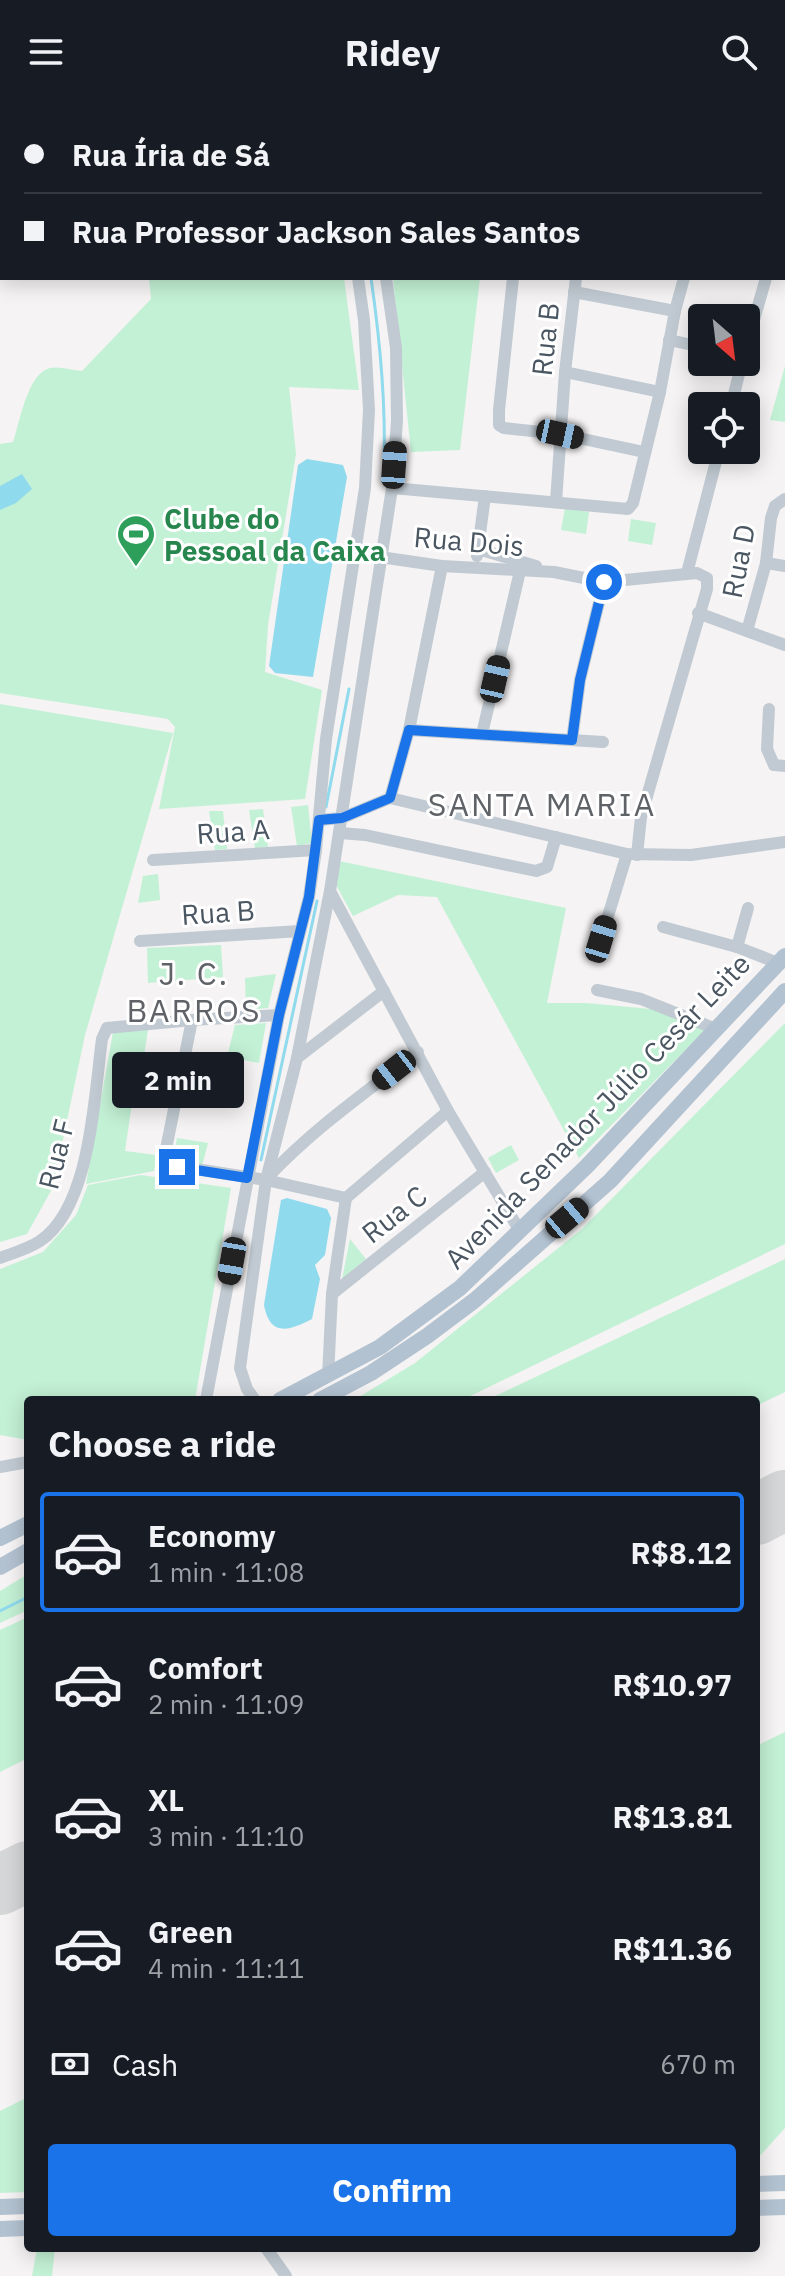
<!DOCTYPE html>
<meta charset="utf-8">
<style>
:root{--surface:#171b24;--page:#20242c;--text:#f1f3f6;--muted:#9ea1a6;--line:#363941;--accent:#1a73e8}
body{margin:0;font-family:"IBM Plex Sans",sans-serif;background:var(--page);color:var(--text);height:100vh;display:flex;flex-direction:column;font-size:30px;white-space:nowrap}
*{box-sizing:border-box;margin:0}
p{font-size:26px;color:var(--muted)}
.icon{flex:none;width:44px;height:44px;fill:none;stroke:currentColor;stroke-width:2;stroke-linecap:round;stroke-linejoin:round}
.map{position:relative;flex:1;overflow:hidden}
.panel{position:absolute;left:24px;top:1292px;width:736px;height:856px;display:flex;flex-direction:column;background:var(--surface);border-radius:8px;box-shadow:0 4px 20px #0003}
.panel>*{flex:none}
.banner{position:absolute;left:0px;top:0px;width:786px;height:176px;box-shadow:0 4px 20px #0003;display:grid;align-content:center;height:176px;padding:0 24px;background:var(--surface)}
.needle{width:52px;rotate:152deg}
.controls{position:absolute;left:688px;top:200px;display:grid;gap:16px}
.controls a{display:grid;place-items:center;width:72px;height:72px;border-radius:8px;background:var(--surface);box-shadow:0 4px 20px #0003;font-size:40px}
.end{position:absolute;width:36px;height:36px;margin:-18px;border:10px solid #1a73e8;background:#fff;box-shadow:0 0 0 4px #fff}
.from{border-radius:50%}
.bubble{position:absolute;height:56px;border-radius:8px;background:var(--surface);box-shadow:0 4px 20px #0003;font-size:26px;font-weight:800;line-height:56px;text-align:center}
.car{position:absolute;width:24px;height:48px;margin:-24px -12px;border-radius:10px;box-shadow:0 0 6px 2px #0007;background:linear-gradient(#222 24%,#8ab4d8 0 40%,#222 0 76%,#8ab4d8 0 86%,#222 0)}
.banner b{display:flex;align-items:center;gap:28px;height:76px;font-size:30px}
.banner b+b{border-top:2px solid var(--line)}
.banner i{width:20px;height:20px;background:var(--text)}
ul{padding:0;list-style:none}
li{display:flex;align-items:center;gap:24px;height:120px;margin:0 16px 12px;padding:0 8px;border:4px solid transparent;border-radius:8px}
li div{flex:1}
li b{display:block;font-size:30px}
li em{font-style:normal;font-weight:800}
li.selected{border-color:var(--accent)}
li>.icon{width:72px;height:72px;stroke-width:1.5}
h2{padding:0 24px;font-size:36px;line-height:96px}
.pay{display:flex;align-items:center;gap:20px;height:88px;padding:0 24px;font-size:30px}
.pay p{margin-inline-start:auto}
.cta{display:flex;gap:16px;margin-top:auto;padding:16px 24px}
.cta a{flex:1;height:92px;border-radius:8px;background:var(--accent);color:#fff;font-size:32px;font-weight:800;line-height:92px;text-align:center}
header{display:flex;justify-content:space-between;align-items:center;height:104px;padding:0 24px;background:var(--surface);font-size:36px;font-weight:800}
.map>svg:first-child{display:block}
</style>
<header><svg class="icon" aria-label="menu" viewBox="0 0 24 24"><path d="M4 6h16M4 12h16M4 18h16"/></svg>Ridey<svg class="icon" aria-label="search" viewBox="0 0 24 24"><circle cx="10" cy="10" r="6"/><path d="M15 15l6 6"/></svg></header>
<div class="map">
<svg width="785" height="2172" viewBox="0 0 785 2172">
<rect width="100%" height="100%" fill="#f5f3f3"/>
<!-- green -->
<g fill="#c3f1d5">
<path d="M 149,174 L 344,174 L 359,286 L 289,283 L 296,350 L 268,521 L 265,568 L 322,586 L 305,695 L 159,705 L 175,623 L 168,615 L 0,589 L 0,340 L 13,338 C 20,318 27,270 50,264 C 60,262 72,266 82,267 L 151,195 Z"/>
<polygon points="393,174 480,174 460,346 411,348"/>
<polygon points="785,262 785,318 770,316"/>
<polygon points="565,404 589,408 586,430 561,426"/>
<polygon points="631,415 656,419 652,441 628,437"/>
<polygon points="0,600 173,629 85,931 53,1083 27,1130 0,1138"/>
<polygon points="308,701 312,739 297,742 291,703"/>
<polygon points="263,705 268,743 255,744 249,706"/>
<polygon points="209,707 223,707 227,745 215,746"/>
<polygon points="339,757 566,804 547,899 586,899 651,905 706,925 579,1054 437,793 398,791 353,812 336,781"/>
<polygon points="158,770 160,796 138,799 143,772"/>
<polygon points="221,841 223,873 148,879 147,844"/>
<polygon points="276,870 268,904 246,906 245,874"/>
<polygon points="266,919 259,959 227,953 235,921"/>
<polygon points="785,919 785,1140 462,1296 354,1296 415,1259 582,1125"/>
<polygon points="148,926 143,958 173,967 167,997 133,993 125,1047 157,1051 154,1067 86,1080 113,928"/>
<polygon points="177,1034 208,1039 202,1062 173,1057"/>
<polygon points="511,1041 519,1056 496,1069 488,1054"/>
<polygon points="141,1071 231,1084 195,1296 28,1296 28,1336 0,1331 0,1165 43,1148 76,1111 88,1081"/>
<polygon points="350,1135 366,1155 342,1175"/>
<polygon points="785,1155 785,1288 756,1302 756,1296 487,1296"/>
<polygon points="28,1470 28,1506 0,1519 0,1487"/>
<polygon points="28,1513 28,1654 0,1668 0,1526"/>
<polygon points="785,1628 785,2024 756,2056 756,1642"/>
<polygon points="28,1993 28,2088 0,2089 0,2007"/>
<polygon points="37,2144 55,2144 52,2172 32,2172"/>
</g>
<!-- water -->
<g fill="#90daee">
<polygon points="307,355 343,361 347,373 313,573 275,569 269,562 298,361"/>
<polygon points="22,370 32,385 16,399 0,406 0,382"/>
<path d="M 287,1094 L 327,1105 L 331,1114 L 325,1151 L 315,1161 L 320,1175 L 312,1215 C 289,1227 270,1233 264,1201 L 281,1096 Z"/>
</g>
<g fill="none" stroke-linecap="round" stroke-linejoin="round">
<!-- stream -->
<g stroke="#90daee" stroke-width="3">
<polyline points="371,2 372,0"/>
<path d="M 371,174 C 380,236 386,296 384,358"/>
<polyline points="326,703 349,585"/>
<polyline points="261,1056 317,797"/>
<polyline points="0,1507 28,1493"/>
</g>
<!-- runway -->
<g stroke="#d5d6d8" stroke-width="60">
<polyline points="756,1411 785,1396"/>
<polyline points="0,1781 28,1767"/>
</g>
<!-- minor -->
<g stroke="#c1cad2" stroke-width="12">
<polyline points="23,0 24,2"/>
<polyline points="354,2 354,0"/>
<polyline points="385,2 385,0"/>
<polyline points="605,2 605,0"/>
<polyline points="679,2 679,0"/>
<polyline points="753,2 753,0"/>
<polyline points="784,38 785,38"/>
<polyline points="0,92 2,92"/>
<polyline points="784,113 785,110"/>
<polyline points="513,174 499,306 499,321 504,324 560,330 644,348"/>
<polyline points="574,188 675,207"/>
<polyline points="669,236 702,243"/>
<polyline points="746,244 766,174"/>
<polyline points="565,268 660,288"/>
<polyline points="731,302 742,258"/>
<polyline points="392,384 628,405 633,399 660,288 675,207 684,174"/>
<polyline points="556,398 565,268 576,174"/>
<polyline points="478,445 536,462"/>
<polyline points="477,452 485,392"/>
<polyline points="380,453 442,462 554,468 604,478 697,469 707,474 707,485 641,713 637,751"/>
<polyline points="766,459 785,462"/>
<polyline points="687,469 719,346"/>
<polyline points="698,509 785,541"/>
<polyline points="747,527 766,459 771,414 775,402 785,395"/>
<polyline points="769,605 767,645 774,661 785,662"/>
<polyline points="409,626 603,638"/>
<polyline points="482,630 520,467"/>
<polyline points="572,636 580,576 604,478"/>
<polyline points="390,694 409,626 442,462"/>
<polyline points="319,716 342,714 390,694 627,750 691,751 785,738"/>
<polyline points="340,729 365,731 536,767 547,763 556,733"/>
<polyline points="153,756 316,746"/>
<polyline points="330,787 448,1007 520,1127"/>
<polyline points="663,823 737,843 778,859"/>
<polyline points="601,835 627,750"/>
<polyline points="140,837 300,827"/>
<polyline points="737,843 748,804"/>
<polyline points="597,886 641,895 716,925"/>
<polyline points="192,916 165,1050 170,1061 266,1076 346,1094"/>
<polyline points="297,954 384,887"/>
<path d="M 267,1074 C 312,1026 366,988 418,948"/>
<polyline points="346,1094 448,1007"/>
<path d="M 0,1154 C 13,1149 28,1145 40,1137 C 91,1103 94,992 102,935 L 107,924 L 192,916 L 279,911"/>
<polyline points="332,1190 485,1068"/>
<polyline points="328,1272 332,1190 346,1094"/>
<polyline points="206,1296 279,911 309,793 316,746 326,635 365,384 369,306 364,216 358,174"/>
<polyline points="255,1296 247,1285 240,1264 266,1076 297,954 330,787 392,384 397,317 396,244 386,174"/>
<polyline points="0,1363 28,1358"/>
<polyline points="266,2144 286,2172"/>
</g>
<!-- major -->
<g stroke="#b3c2d1" stroke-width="16">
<polyline points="280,1296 380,1243 460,1184 587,1062 785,852"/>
<polyline points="320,1296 371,1269 427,1232 475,1196 610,1077 785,887"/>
<polyline points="0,1434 28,1420"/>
<polyline points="0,1463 28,1447"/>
<polyline points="756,2080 785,2079"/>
<polyline points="0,2103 28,2102"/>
<polyline points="756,2104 785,2103"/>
<polyline points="0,2125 28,2124"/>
</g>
</g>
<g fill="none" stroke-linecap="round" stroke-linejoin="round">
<!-- route -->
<polyline stroke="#1a73e8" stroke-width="10" points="177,1063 247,1074 279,911 309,793 319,716 342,714 390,694 409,626 572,636 580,576 604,478"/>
</g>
<!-- icons -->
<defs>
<symbol id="stadium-pin" viewBox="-11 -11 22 30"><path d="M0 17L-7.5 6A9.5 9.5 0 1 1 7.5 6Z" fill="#2e9e5b" stroke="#fff"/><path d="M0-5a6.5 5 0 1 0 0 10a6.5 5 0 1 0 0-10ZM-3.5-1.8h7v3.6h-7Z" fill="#fff"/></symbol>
</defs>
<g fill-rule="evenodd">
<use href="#stadium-pin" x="114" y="408" width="44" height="60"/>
</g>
<g text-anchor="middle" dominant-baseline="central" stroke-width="6" stroke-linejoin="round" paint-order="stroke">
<!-- street labels -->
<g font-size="28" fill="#4a5661" stroke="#fff">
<text transform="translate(545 235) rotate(-84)">Rua B</text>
<text transform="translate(469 437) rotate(5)">Rua Dois</text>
<text transform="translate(738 457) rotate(-79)">Rua D</text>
<text transform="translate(233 727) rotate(-4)">Rua A</text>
<text transform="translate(218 808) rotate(-4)">Rua B</text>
<text transform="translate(597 1007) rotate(-46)">Avenida Senador Júlio Cesár Leite</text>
<text transform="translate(56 1050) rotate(-76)">Rua F</text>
<text transform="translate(394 1110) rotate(-38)">Rua C</text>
</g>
<!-- leisure labels -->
<g font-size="28" font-weight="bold" fill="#27864d" stroke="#fff" text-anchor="start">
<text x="164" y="414">Clube do<tspan x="164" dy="32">Pessoal da Caixa</tspan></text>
</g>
<!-- quarter labels -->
<g font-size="32" letter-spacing="2" fill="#5f6368" stroke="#fff">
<text x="542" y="700">SANTA MARIA</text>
<text x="194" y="869">J. C.<tspan x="194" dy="37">BARROS</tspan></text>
</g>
</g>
</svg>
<div class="controls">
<a><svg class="needle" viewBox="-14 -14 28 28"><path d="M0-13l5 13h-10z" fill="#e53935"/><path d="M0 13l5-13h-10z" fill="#9ea1a6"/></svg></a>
<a><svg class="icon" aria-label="locate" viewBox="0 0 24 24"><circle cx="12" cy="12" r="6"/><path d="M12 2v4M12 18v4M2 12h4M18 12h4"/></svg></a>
</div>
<i class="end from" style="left:604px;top:478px"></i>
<i class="end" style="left:177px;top:1063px"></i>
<div class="bubble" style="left:112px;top:948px;width:132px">2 min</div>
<i class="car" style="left:560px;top:330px;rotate:102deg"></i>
<i class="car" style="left:394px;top:361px;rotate:4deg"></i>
<i class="car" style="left:495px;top:575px;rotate:13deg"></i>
<i class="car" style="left:601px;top:835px;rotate:17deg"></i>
<i class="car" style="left:394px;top:966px;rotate:232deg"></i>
<i class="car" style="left:567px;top:1114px;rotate:50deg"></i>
<i class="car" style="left:232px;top:1157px;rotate:190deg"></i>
<div class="banner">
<b><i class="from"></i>Rua Íria de Sá</b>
<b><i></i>Rua Professor Jackson Sales Santos</b>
</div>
<section class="panel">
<h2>Choose a ride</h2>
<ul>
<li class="selected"><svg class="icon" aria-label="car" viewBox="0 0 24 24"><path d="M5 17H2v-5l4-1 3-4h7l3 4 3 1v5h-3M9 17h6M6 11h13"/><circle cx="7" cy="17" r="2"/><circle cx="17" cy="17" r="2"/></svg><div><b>Economy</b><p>1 min · 11:08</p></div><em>R$8.12</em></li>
<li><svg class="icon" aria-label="car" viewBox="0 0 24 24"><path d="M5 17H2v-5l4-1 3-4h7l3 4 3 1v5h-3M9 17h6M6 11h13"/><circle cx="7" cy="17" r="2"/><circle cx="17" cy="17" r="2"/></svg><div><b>Comfort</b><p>2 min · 11:09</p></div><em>R$10.97</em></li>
<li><svg class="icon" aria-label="car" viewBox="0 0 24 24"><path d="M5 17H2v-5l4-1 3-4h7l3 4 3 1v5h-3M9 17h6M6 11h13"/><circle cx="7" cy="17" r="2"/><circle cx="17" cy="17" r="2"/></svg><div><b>XL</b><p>3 min · 11:10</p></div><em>R$13.81</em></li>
<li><svg class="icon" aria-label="car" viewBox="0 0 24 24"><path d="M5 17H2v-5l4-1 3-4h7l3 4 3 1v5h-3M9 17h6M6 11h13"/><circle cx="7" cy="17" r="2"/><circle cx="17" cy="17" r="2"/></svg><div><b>Green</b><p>4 min · 11:11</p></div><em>R$11.36</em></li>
</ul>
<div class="pay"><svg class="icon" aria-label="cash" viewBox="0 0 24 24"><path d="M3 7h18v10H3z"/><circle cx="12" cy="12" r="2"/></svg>Cash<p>670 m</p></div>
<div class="cta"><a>Confirm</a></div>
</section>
</div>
